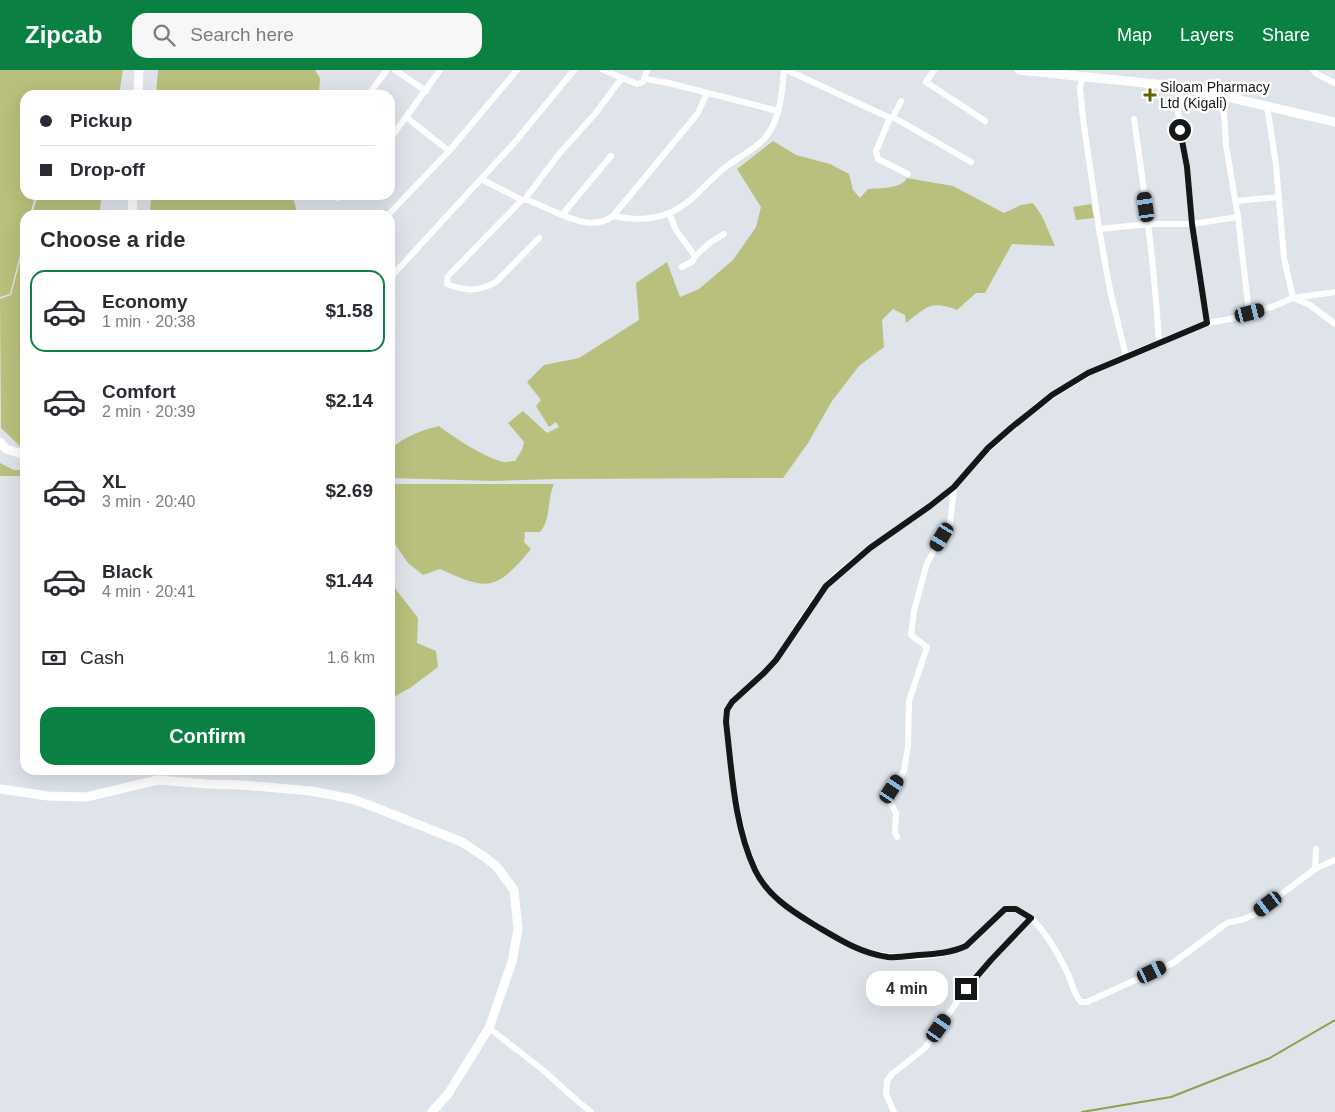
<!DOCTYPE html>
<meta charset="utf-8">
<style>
:root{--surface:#fff;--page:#f7f7f7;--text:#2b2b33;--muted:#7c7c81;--line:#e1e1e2;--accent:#0b8043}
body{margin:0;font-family:Helvetica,sans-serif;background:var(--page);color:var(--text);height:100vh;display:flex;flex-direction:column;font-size:19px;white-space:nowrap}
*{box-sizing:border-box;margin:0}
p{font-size:16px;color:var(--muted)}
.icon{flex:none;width:28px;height:28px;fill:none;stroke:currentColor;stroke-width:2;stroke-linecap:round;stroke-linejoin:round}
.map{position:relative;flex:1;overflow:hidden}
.details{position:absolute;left:20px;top:140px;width:375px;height:565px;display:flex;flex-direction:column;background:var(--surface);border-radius:15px;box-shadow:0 5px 20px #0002}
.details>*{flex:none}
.top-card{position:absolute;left:20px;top:20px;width:375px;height:110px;border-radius:15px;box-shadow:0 5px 20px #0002;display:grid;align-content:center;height:110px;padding:0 20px;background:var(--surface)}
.end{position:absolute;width:22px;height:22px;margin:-11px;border:6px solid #141618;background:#fff;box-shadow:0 0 0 2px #fff}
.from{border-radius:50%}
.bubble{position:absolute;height:35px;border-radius:15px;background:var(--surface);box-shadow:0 5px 20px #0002;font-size:16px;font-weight:600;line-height:35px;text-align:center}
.car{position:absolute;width:15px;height:30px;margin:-15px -8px;border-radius:6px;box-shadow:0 0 4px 1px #0007;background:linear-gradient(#222 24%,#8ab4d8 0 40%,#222 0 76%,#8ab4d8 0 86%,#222 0)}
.top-card b{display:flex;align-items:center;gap:18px;height:48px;font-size:19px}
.top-card b+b{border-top:1px solid var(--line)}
.top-card i{width:12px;height:12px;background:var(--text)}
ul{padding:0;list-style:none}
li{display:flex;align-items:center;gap:15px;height:82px;margin:0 10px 8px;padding:0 10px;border:2px solid transparent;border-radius:15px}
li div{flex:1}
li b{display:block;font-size:19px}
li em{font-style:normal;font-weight:600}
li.on{border-color:var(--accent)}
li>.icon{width:45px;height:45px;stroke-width:1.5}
h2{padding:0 20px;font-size:22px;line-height:60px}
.pay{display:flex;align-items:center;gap:12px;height:55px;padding:0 20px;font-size:19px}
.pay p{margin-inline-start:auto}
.primary-button{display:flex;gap:10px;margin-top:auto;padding:10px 20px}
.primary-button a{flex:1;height:58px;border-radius:15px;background:var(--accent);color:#fff;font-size:20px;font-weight:600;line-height:58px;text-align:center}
header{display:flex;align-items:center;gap:30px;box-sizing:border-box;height:70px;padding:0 25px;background:var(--accent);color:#fff}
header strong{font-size:24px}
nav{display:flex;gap:28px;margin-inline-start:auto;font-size:18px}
.search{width:350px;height:45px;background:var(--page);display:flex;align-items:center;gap:12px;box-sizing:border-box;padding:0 18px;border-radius:15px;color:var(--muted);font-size:19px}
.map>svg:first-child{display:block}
</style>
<header>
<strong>Zipcab</strong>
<div class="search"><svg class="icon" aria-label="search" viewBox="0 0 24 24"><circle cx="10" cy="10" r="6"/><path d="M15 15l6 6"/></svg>Search here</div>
<nav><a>Map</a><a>Layers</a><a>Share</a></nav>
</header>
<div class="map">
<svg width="1335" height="1042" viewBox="0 0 1335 1042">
<rect width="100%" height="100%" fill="#dfe4eb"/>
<!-- green -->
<g fill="#b9c07d">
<polygon points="0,0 123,0 119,25 54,25 55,20 54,25 25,25 25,125 35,125 30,145 25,145 25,165 10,224 0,227"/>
<polygon points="158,0 315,0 320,8 319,25 156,25"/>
<path d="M 773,71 L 796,85 L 830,94 L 849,104 L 853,120 L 860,128 L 868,119 C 880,118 901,119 907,108 L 953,116 L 1004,143 L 1021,135 L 1033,133 L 1042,146 L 1055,176 L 1012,174 L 985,223 L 976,223 L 957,240 C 930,230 927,237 906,253 L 905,245 L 893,239 L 882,250 L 884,277 L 859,296 L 832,331 L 808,373 L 783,408 L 556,409 L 494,411 L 390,408 C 390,401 388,387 391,381 C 398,368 426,359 439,356 C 453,367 487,389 504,392 C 507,392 512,391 515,391 L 522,380 L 524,372 L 508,353 L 523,341 L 547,363 L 559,357 L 556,352 L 549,357 L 536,336 L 541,330 L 527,312 L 544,295 L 579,288 L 639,250 L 636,213 L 667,192 L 680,227 L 699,219 L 733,190 L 756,157 L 761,137 L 737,99 Z"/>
<polygon points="38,125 102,125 99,145 32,145"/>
<polygon points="151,125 292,125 298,145 150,145"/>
<polygon points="1091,134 1094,148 1076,150 1073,137"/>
<polygon points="25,173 25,377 21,377 1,358 0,229 11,225"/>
<polygon points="0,393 14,400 25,400 25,406 0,406"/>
<path d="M 390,414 L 554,414 C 547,429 551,450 540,462 L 525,462 L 524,472 L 531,479 C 497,520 489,522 440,499 L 423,505 L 408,493 L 390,467 Z"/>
<polygon points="390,515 394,517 418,548 417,573 436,581 438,597 410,618 390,629"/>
</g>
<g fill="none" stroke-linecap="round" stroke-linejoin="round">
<!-- stream -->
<polyline stroke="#959c53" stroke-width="2" points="1082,1042 1171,1027 1270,988 1335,950"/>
<!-- street -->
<g stroke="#fff" stroke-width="6">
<polyline points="395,0 426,21"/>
<polyline points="603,0 637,14 643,12 647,0"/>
<polyline points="787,0 890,48 893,47 901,31"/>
<polyline points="934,0 926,12 985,51"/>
<polyline points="1313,0 1317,4 1335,13"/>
<polyline points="645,9 669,13 778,41"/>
<polyline points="1181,19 1178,42 1180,60 1187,97 1192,154 1207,253"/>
<polyline points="368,25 387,0"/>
<polyline points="1223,26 1226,75 1238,147 1249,243"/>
<polyline points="1267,36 1276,95 1284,188 1293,228 1310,235 1335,254"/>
<polyline points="406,47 449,81"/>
<polyline points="893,47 971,92"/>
<polyline points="890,48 876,81 878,89 908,104"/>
<path d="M 1134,49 C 1145,124 1155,199 1159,274"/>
<polyline points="390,69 440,0"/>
<path d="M 611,86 L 562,145 C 579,152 597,158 613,146 L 698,43 L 707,23"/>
<polyline points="481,109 522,130"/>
<polyline points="337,128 344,125"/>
<polyline points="525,129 559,84 594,45 622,8"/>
<polyline points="1236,131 1278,127"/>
<polyline points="669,143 676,160 695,186 711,172 724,164"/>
<polyline points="388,145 449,81 517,0"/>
<path d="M 613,146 C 631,150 652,150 669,143 C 690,135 705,114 722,100 C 738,86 761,78 771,59 C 781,42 782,20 784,0"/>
<polyline points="1099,159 1149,154 1192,154 1238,147"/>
<path d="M 539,168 L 496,212 C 479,222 465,221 447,214 L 448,206 L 522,130 L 528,130 L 562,145"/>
<polyline points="682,197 693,191 695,186"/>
<polyline points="390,208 515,72 574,0"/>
<polyline points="1126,286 1207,253 1230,249 1272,237 1293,228 1335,222"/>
<polyline points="897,767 895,762 896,743 890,732 892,719 904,701 908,677 909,631 927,577 911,565 914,541 927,493 950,454 954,417"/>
<polyline points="1315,799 1316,779"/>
<path d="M 1031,848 C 1046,862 1057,882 1066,900 C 1072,911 1073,923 1081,932 L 1087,932 L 1173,893 L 1227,853 L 1244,849 L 1255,844 L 1315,799 L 1335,790"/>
<polyline points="489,958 543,1000 575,1029 591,1042"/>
<path d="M 894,1042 L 886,1024 L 887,1011 L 892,1004 L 925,978 L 966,919 L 991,890 L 1031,848 L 1016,839 L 1005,839 L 966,876 C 937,889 889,891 859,879 C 842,873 828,863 813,854 C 790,840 767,825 755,800 C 735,754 732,702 726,652 L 727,640 L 732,632 L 764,603 L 776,590 L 811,536 L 826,516 L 835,506 L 870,478 L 930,436 L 954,417 L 988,379 L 1038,335 L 1089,303 L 1126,286 L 1110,220 L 1099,159 L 1083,49 L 1080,18 L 1082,8"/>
</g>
<!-- secondary -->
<g stroke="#fff" stroke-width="9">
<polyline points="1019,0 1165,15 1223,26 1335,52"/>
<polyline points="138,25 139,0"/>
<polyline points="132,145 133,125"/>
<polyline points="0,372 6,379 25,385"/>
<polyline points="0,719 48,726 86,727 158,710 207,714 243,715 311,721 352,729 374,737 462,772 486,788 497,797 514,820 518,859 512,892 489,958 448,1024 432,1042"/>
</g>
</g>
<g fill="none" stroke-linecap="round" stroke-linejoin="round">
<!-- route -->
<path stroke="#141618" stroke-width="6" d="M 966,919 L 991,890 L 1031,848 L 1016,839 L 1005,839 L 966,876 C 951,883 935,884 919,885 C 909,886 898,888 888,887 C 859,883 837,868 813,854 C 790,840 767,825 755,800 C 734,755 732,702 726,652 L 727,640 L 732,632 L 764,603 L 776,590 L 826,516 L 870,478 L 930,436 L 954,417 L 988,378 L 1012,357 L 1052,325 L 1088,303 L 1207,253 L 1192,154 L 1187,97 L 1180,60"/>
</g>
<!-- markers -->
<path fill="#606502" stroke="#fff" stroke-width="2" d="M1147.5 17.5h5v5h5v5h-5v5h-5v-5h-5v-5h5z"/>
<g text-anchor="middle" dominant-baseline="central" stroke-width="5" stroke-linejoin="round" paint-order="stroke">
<!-- poi labels -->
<g font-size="14" fill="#141618" stroke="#fff" text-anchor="start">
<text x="1160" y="17">Siloam Pharmacy<tspan x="1160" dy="16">Ltd (Kigali)</tspan></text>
</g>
</g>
</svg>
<i class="end from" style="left:1180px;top:60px"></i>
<i class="end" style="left:966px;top:919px"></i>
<div class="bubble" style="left:866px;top:901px;width:82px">4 min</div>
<i class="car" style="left:1146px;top:137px;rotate:352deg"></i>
<i class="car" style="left:1250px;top:243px;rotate:76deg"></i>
<i class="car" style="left:942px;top:467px;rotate:211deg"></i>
<i class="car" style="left:892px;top:719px;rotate:33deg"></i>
<i class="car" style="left:1268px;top:834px;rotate:233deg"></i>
<i class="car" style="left:1152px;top:902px;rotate:64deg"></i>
<i class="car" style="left:939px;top:958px;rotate:35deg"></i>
<div class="top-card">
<b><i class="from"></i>Pickup</b>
<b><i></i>Drop-off</b>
</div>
<section class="details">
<h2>Choose a ride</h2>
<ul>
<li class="on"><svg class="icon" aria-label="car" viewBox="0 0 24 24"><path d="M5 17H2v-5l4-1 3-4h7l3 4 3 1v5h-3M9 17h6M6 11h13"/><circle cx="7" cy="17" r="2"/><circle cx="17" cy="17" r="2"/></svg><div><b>Economy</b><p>1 min · 20:38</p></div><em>$1.58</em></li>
<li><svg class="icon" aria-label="car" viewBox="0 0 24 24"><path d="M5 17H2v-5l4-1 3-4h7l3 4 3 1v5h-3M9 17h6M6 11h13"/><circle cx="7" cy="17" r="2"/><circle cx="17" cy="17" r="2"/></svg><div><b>Comfort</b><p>2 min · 20:39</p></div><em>$2.14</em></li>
<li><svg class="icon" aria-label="car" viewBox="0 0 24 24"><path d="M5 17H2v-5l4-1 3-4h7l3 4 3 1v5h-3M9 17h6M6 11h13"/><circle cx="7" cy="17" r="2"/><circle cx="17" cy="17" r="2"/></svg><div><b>XL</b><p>3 min · 20:40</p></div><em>$2.69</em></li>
<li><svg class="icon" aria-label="car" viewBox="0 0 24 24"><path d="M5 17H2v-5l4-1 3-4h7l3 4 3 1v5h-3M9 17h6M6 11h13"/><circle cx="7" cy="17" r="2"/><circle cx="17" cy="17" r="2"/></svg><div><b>Black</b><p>4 min · 20:41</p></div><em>$1.44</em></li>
</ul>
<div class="pay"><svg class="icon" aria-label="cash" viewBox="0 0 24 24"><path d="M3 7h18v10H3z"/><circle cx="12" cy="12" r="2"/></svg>Cash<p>1.6 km</p></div>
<div class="primary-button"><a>Confirm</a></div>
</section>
</div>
